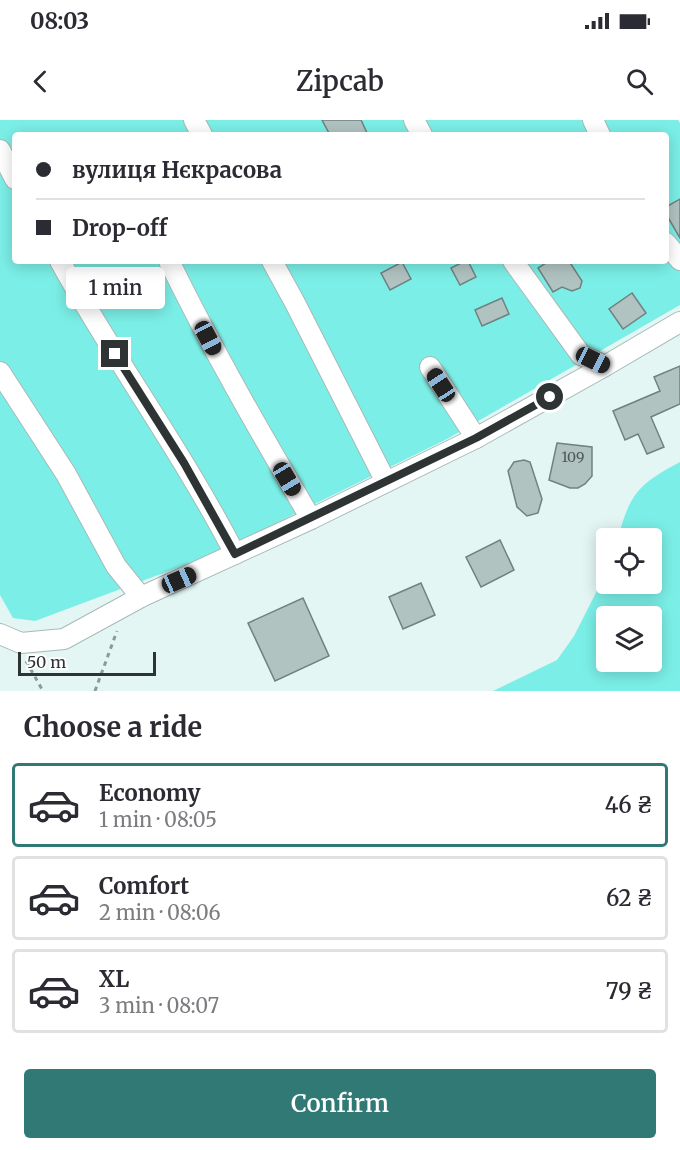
<!DOCTYPE html>
<meta charset="utf-8">
<style>
:root{--surface:#fff;--page:#f2f2f3;--text:#2b2b33;--muted:#7c7c81;--line:#e1e1e2;--accent:#307974}
body{margin:0;font-family:Merriweather,serif;background:var(--page);color:var(--text);height:100vh;display:flex;flex-direction:column;font-size:22px;white-space:nowrap}
*{box-sizing:border-box;margin:0}
p{font-size:20px;color:var(--muted)}
.icon{flex:none;width:33px;height:33px;fill:none;stroke:currentColor;stroke-width:2;stroke-linecap:round;stroke-linejoin:round}
.map{position:relative;height:571px;overflow:hidden}
.side{display:flex;flex-direction:column;background:var(--surface);flex:1}
.side>*{flex:none}
.guide{position:absolute;left:12px;top:12px;width:657px;height:132px;border-radius:6px;box-shadow:0 3px 15px #0003;display:grid;align-content:center;height:132px;padding:0 24px;background:var(--surface)}
.controls{position:absolute;left:596px;top:408px;display:grid;gap:12px}
.controls a{display:grid;place-items:center;width:66px;height:66px;border-radius:6px;background:var(--surface);box-shadow:0 3px 15px #0003;font-size:30px}
.scale{position:absolute;left:18px;bottom:15px;width:138px;box-sizing:border-box;padding-left:6px;border:3px solid #2d3433;border-top:0;font-size:16px;line-height:21px;white-space:nowrap;color:#2d3433;-webkit-text-stroke:4px #fff;paint-order:stroke}
.end{position:absolute;width:27px;height:27px;margin:-14px;border:8px solid #2d3433;background:#fff;box-shadow:0 0 0 3px #fff}
.from{border-radius:50%}
.bubble{position:absolute;height:42px;border-radius:6px;background:var(--surface);box-shadow:0 3px 15px #0003;font-size:20px;font-weight:600;line-height:42px;text-align:center}
.car{position:absolute;width:18px;height:36px;margin:-18px -9px;border-radius:8px;box-shadow:0 0 4px 2px #0007;background:linear-gradient(#222 24%,#8ab4d8 0 40%,#222 0 76%,#8ab4d8 0 86%,#222 0)}
.guide b{display:flex;align-items:center;gap:21px;height:57px;font-size:22px}
.guide b+b{border-top:2px solid var(--line)}
.guide i{width:15px;height:15px;background:var(--text)}
ul{padding:0;list-style:none}
li{display:flex;align-items:center;gap:18px;height:84px;margin:0 12px 9px;padding:0 12px;border:3px solid var(--line);border-radius:6px}
li div{flex:1}
li b{display:block;font-size:22px}
li em{font-style:normal;font-weight:600}
li.active{border-color:var(--accent)}
li>.icon{width:54px;height:54px;stroke-width:1.5}
h2{padding:0 24px;font-size:27px;line-height:72px}
.button{display:flex;gap:12px;margin-top:auto;padding:12px 24px}
.button a{flex:1;height:69px;border-radius:6px;background:var(--accent);color:#fff;font-size:24px;font-weight:600;line-height:69px;text-align:center}
.status{display:flex;justify-content:space-between;align-items:center;height:42px;padding:0 30px;background:var(--surface);direction:ltr}
.status svg{height:16px;fill:currentColor}
header{display:flex;justify-content:space-between;align-items:center;height:78px;padding:0 24px;background:var(--surface);font-size:27px;font-weight:600}
.map>svg:first-child{display:block}
</style>
<div class="status"><b>08:03</b><svg viewBox="0 0 49 12"><path d="M0 12V9h3v3zM5 12V6h3v6zM10 12V3h3v9zM15 12V0h3v12zM26 1h20v11H26zM47 4h2v5h-2z"/></svg></div>
<header><svg class="icon" aria-label="back" viewBox="0 0 24 24"><path d="M15 5l-7 7 7 7"/></svg>Zipcab<svg class="icon" aria-label="search" viewBox="0 0 24 24"><circle cx="10" cy="10" r="6"/><path d="M15 15l6 6"/></svg></header>
<div class="map">
<svg width="680" height="571" viewBox="0 0 680 571">
<rect width="100%" height="100%" fill="#e3f6f4"/>
<!-- green -->
<g fill="#7befe7" fill-rule="evenodd">
<path d="M 0,0 L 678,0 L 680,3 L 680,185 L 447,319 L 209,436 L 35,501 L 13,498 L 0,475 ZM 15,15 L 666,15 L 666,141 L 15,141 Z"/>
<path d="M 680,342 L 680,571 L 493,571 L 557,540 L 574,516 L 606,453 L 606,464 L 651,464 L 651,418 L 618,418 C 630,373 639,364 680,342 ZM 606,496 L 651,496 L 651,542 L 606,542 Z"/>
</g>
<!-- building -->
<g fill="#b1c3c1" stroke="#708180" stroke-width="1.5">
<polygon points="322,0 361,0 368,15 330,15"/>
<polygon points="680,79 680,118 666,94 666,87"/>
<polygon points="465,141 468,141 476,157 460,165 451,148"/>
<polygon points="549,141 569,141 582,161 580,168 572,171 562,167 553,172 538,148"/>
<polygon points="402,142 411,159 390,170 381,153"/>
<polygon points="632,173 646,193 623,209 609,189"/>
<polygon points="502,178 509,194 482,206 475,190"/>
<polygon points="680,246 680,284 651,297 664,327 647,334 638,314 625,320 613,291 660,271 654,257"/>
<polygon points="557,323 592,327 592,356 585,364 578,368 570,368 549,360"/>
<polygon points="524,340 530,342 542,379 538,393 527,396 517,387 508,351 514,342"/>
<polygon points="500,420 514,450 481,467 466,437"/>
<polygon points="421,463 435,495 403,509 389,477"/>
<polygon points="303,478 329,536 275,561 248,503"/>
</g>
<g fill="none" stroke-linecap="round" stroke-linejoin="round">
<defs>
<g id="minor">
<polyline points="194,0 202,15"/>
<polyline points="414,0 422,15"/>
<polyline points="593,0 600,15"/>
<polyline points="0,30 15,59"/>
<polyline points="666,123 680,140"/>
<path d="M 60,141 C 115,241 183,333 235,434"/>
<path d="M 169,141 C 212,229 261,314 311,399"/>
<polyline points="272,141 295,183 386,362"/>
<polyline points="513,141 581,235 605,246"/>
<polyline points="430,247 476,318"/>
<polyline points="0,252 66,354 116,446 141,477"/>
<polyline points="0,514 21,523 64,519 141,477 311,399 476,318 605,246 680,202"/>
</g>
</defs>
<!-- minor casing -->
<use href="#minor" stroke="#a8bab8" stroke-width="22"/>
<!-- path -->
<g stroke="#8c9998" stroke-width="3" stroke-dasharray="4.5 4.5" stroke-linecap="butt">
<polyline points="26,541 43,571"/>
<polyline points="95,571 117,511"/>
</g>
<!-- minor -->
<use href="#minor" stroke="#fff" stroke-width="20"/>
</g>
<g fill="none" stroke-linecap="round" stroke-linejoin="round">
<!-- route -->
<polyline stroke="#2d3433" stroke-width="8" points="115,234 184,343 235,434 476,318 550,277"/>
</g>
<g text-anchor="middle" dominant-baseline="central" stroke-width="6" stroke-linejoin="round" paint-order="stroke">
<!-- number labels -->
<g font-size="14" fill="#4e5856">
<text x="573" y="337">109</text>
</g>
</g>
</svg>
<div class="controls">
<a><svg class="icon" aria-label="locate" viewBox="0 0 24 24"><circle cx="12" cy="12" r="6"/><path d="M12 2v4M12 18v4M2 12h4M18 12h4"/></svg></a>
<a><svg class="icon" aria-label="layers" viewBox="0 0 24 24"><path d="M12 4l9 5-9 5-9-5zM3 14l9 5 9-5"/></svg></a>
</div>
<div class="scale">50 m</div>
<i class="end from" style="left:550px;top:277px"></i>
<i class="end" style="left:115px;top:234px"></i>
<div class="bubble" style="left:66px;top:147px;width:99px">1 min</div>
<i class="car" style="left:208px;top:218px;rotate:152deg"></i>
<i class="car" style="left:593px;top:240px;rotate:116deg"></i>
<i class="car" style="left:441px;top:265px;rotate:327deg"></i>
<i class="car" style="left:287px;top:359px;rotate:149deg"></i>
<i class="car" style="left:179px;top:460px;rotate:66deg"></i>
<div class="guide">
<b><i class="from"></i>вулиця Нєкрасова</b>
<b><i></i>Drop-off</b>
</div>
</div>
<section class="side">
<h2>Choose a ride</h2>
<ul>
<li class="active"><svg class="icon" aria-label="car" viewBox="0 0 24 24"><path d="M5 17H2v-5l4-1 3-4h7l3 4 3 1v5h-3M9 17h6M6 11h13"/><circle cx="7" cy="17" r="2"/><circle cx="17" cy="17" r="2"/></svg><div><b>Economy</b><p>1 min · 08:05</p></div><em>46 ₴</em></li>
<li><svg class="icon" aria-label="car" viewBox="0 0 24 24"><path d="M5 17H2v-5l4-1 3-4h7l3 4 3 1v5h-3M9 17h6M6 11h13"/><circle cx="7" cy="17" r="2"/><circle cx="17" cy="17" r="2"/></svg><div><b>Comfort</b><p>2 min · 08:06</p></div><em>62 ₴</em></li>
<li><svg class="icon" aria-label="car" viewBox="0 0 24 24"><path d="M5 17H2v-5l4-1 3-4h7l3 4 3 1v5h-3M9 17h6M6 11h13"/><circle cx="7" cy="17" r="2"/><circle cx="17" cy="17" r="2"/></svg><div><b>XL</b><p>3 min · 08:07</p></div><em>79 ₴</em></li>
</ul>
<div class="button"><a>Confirm</a></div>
</section>
